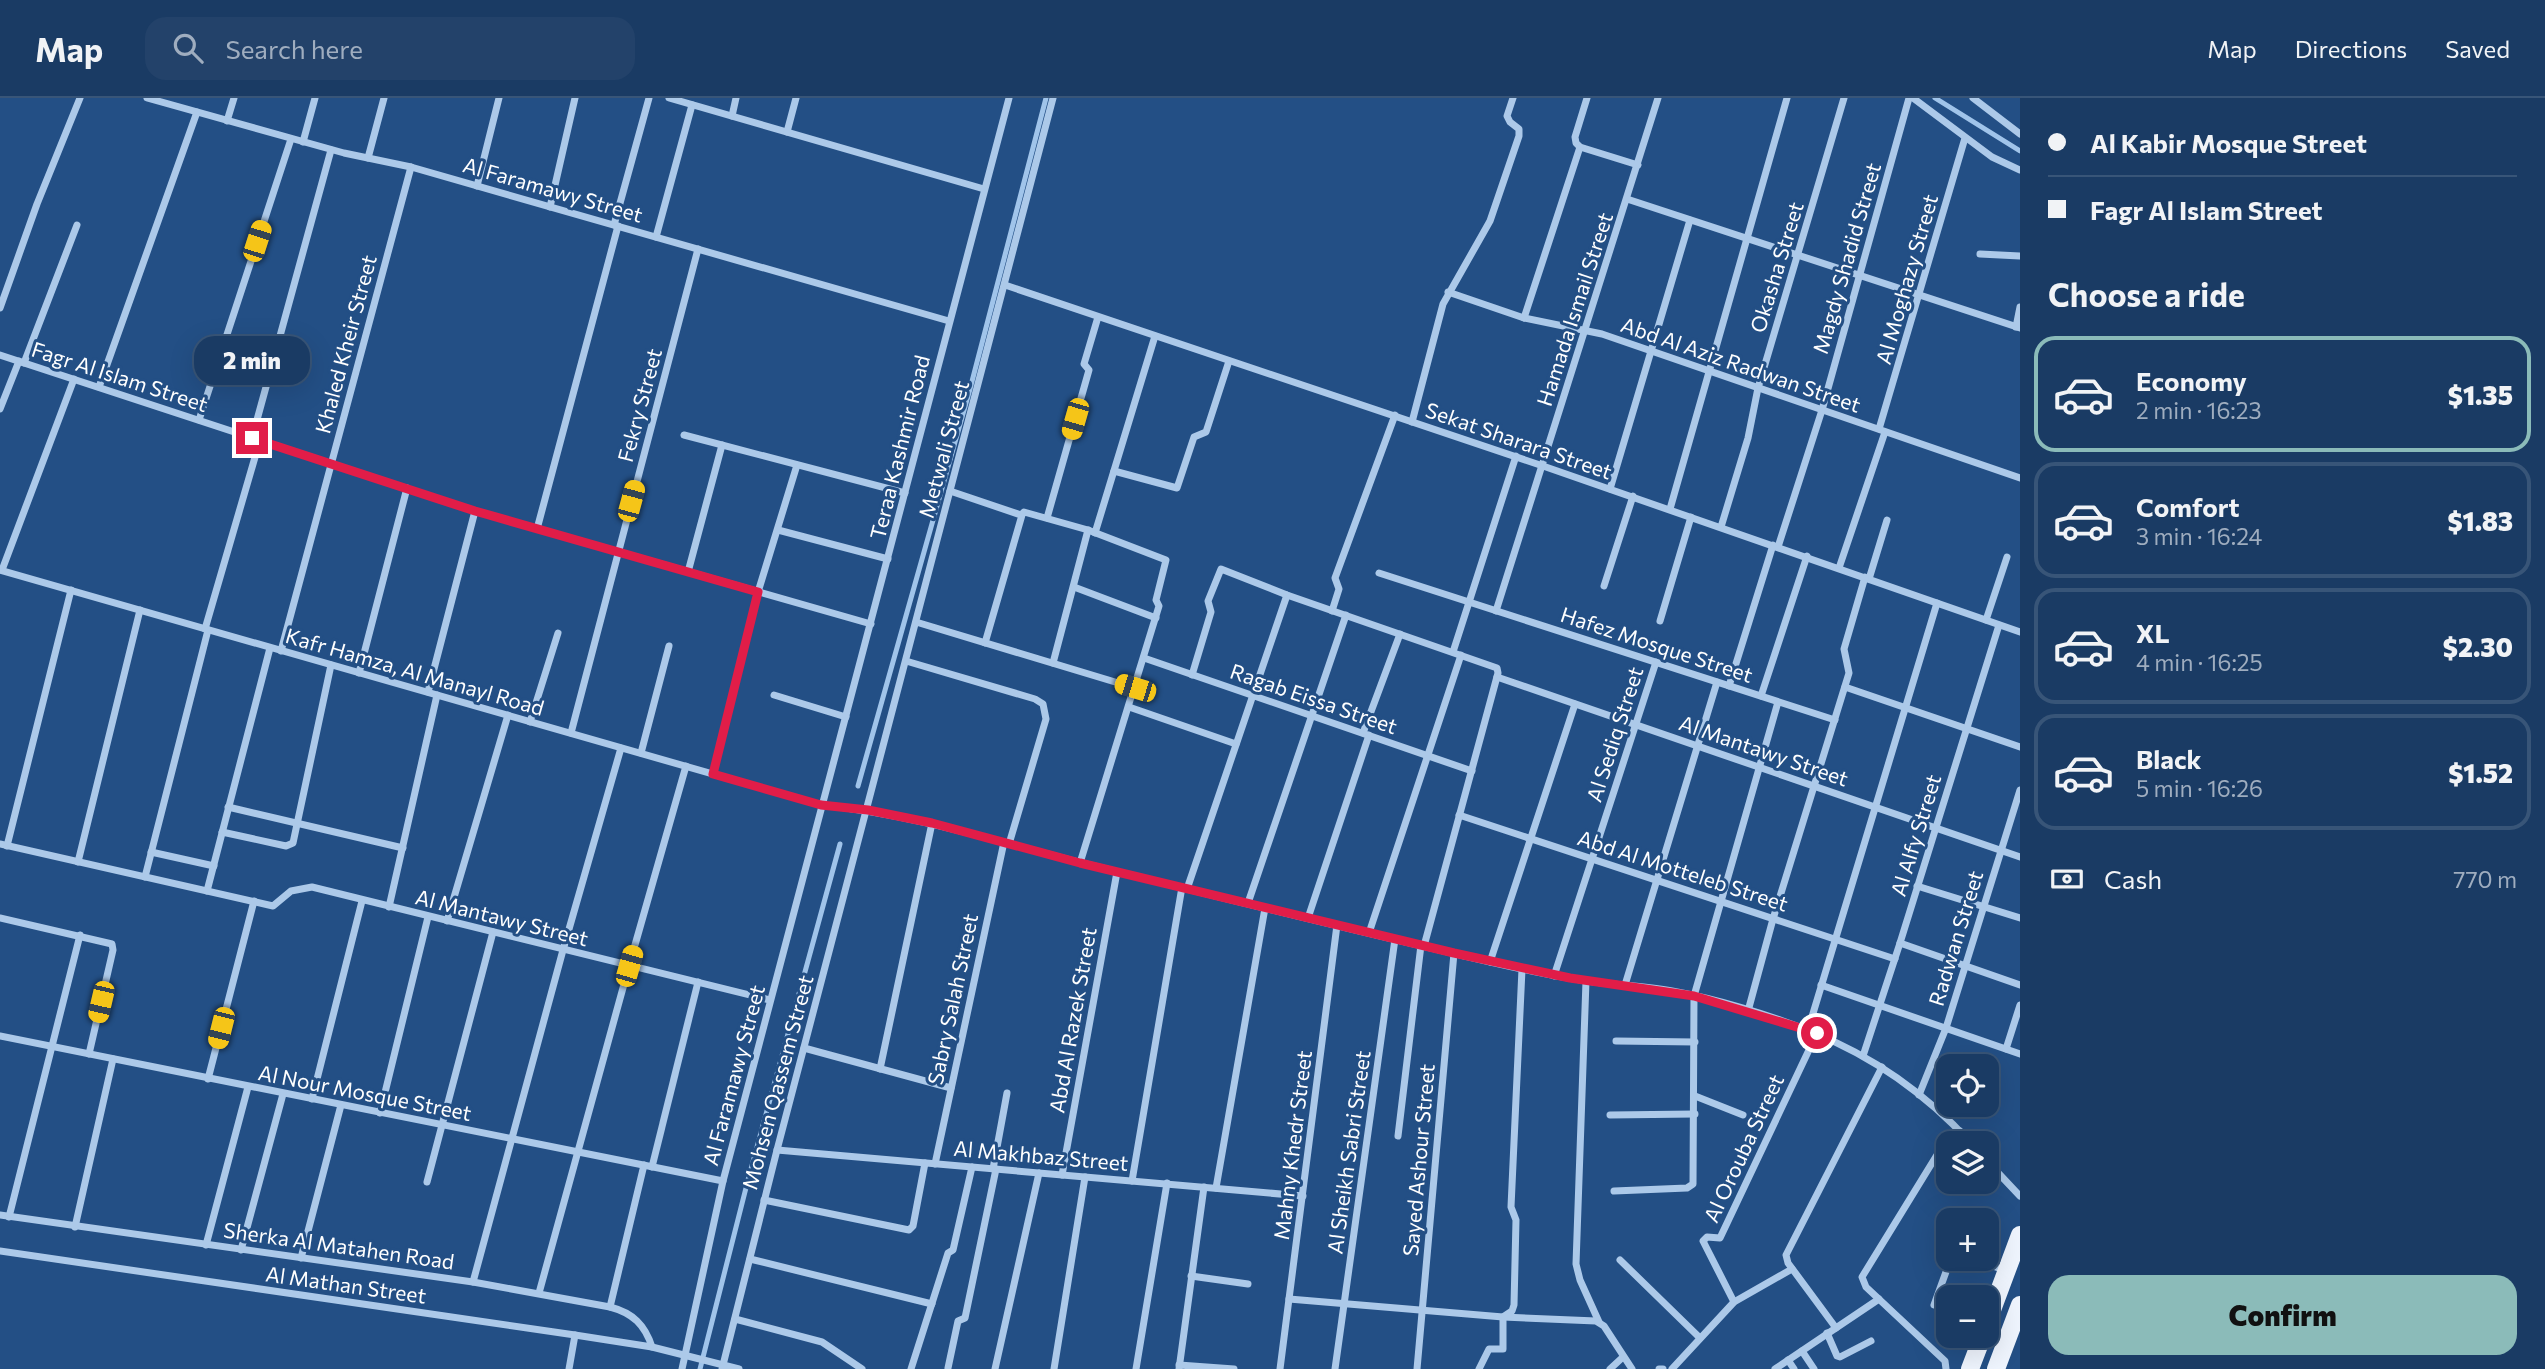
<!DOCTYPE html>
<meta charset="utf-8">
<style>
:root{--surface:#1a3b64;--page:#23426a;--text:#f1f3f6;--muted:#9fadbf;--line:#385578;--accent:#8bbbb9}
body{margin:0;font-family:Commissioner,sans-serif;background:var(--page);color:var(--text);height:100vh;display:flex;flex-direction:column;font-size:26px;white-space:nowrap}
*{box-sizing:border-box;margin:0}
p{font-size:23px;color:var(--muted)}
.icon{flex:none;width:38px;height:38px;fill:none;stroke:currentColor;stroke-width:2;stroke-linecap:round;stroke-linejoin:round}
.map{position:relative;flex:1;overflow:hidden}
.side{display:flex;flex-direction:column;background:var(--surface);width:525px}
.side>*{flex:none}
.guide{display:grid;align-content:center;height:154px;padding:0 28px;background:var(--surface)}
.fabs{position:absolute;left:1936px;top:956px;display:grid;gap:14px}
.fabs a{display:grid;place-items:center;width:63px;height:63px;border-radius:14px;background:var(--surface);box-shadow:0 7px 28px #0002,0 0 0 2px var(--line);font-size:35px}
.end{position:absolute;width:32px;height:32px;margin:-16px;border:9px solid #e11d48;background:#fff;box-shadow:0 0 0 4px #fff}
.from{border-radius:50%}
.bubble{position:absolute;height:49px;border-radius:21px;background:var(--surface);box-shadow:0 7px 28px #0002,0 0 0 2px var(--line);font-size:23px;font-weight:800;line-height:49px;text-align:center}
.car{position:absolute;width:21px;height:42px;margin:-21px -10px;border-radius:9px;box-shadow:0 0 5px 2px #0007;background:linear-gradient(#f5c518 24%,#345 0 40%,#f5c518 0 76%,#345 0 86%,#f5c518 0)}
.guide b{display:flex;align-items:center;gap:24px;height:66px;font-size:26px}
.guide b+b{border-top:2px solid var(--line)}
.guide i{width:18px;height:18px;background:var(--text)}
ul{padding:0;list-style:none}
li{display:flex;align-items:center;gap:21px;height:116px;margin:0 14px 10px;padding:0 14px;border:4px solid var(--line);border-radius:21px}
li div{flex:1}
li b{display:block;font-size:26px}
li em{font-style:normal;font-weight:800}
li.current{border-color:var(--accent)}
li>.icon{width:63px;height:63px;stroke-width:1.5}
h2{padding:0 28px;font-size:32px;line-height:84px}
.pay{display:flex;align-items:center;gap:18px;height:77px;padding:0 28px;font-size:26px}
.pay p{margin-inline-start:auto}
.action{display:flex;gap:14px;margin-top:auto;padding:14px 28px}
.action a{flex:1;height:80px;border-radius:21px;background:var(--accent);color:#111;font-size:28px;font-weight:800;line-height:80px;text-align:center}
header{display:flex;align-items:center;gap:42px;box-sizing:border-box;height:98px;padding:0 35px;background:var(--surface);border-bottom:2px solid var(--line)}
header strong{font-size:33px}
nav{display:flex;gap:38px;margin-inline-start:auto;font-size:24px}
.search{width:490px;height:63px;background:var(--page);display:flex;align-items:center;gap:18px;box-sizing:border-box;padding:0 24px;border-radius:21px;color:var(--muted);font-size:26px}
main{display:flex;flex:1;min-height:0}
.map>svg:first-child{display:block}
</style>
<header>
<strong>Map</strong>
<div class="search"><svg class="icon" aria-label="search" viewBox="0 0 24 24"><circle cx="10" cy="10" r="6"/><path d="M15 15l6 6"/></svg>Search here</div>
<nav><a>Map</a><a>Directions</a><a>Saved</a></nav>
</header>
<main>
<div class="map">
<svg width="2020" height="1271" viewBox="0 0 2020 1271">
<rect width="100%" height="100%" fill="#234f85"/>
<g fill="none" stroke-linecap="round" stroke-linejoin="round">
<!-- stream -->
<g stroke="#a0c4ea" stroke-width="5">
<polyline points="1935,0 2020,53"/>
<polyline points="858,688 970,291 1046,0"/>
<polyline points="700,1271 748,1082 840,746"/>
</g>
<!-- minor -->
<g stroke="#acc9e9" stroke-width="7">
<polyline points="147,0 344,55 411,69 949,223"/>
<polyline points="669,0 984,91"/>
<polyline points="1587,0 1575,39 1576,45 1580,49 1638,67"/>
<polyline points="1913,0 1992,59 2020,72"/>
<polyline points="1973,0 2020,36"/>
<polyline points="732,18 736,0"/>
<polyline points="227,23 234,0"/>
<polyline points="787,34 796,0"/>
<polyline points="303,44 315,0"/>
<polyline points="368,60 384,0"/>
<polyline points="477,88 499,0"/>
<polyline points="1627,101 2020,230"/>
<polyline points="550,109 575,0"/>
<polyline points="614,127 649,0"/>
<polyline points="656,139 692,7"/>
<polyline points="1980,156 2020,158"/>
<polyline points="1005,187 1543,368 2020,534"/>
<polyline points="1448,194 1524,220 1602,236 2020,380"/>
<polyline points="0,210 37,106 80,0"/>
<polyline points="1524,220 1580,49"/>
<polyline points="2016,229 2020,209"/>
<polyline points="0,257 475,413 871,526"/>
<polyline points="24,265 77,127"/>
<polyline points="99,289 197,14"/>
<polyline points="0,311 19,263"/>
<polyline points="199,322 291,41"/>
<polyline points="1412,324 1443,206 1490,123 1519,38 1519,31 1510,24 1507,18 1513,0"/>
<polyline points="1879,331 1965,40"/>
<polyline points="684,337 905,395"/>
<polyline points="252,340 331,52"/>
<polyline points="1114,373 1177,390 1194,339 1206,334 1229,263"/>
<polyline points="1610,391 1690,122"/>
<polyline points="950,393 1021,417 1024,414 1088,432 1166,462 1156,502 1159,508 1080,765"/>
<polyline points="1670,411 1787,0"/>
<polyline points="1047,420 1089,272 1084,266 1098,219"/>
<polyline points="1721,429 1748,340 1758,290 1844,0"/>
<polyline points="537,431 618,128"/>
<polyline points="778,432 888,461"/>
<polyline points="1095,435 1155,238"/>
<polyline points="1778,449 1822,312 1909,0"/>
<polyline points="1839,470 1885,334"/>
<path d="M 0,472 L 821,707 C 911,716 995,743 1082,765 C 1207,796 1331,827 1456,856 C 1499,866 1543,877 1587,883 C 1615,887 1644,888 1672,893 C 1717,901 1770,917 1812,934 C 1872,958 1927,997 1971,1045"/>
<polyline points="2,472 74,281"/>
<polyline points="688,474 722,347"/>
<polyline points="1379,475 1835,622"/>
<polyline points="1869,481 1887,422"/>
<polyline points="1604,488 1633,398"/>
<polyline points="1074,489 1156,520"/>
<polyline points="1332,513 1339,491 1335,480 1395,317"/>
<polyline points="1496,513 1658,0"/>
<polyline points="1986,522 2007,459"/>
<polyline points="1660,523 1691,419"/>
<polyline points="916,524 1135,590"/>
<polyline points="205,531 260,342"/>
<polyline points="985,545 1022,417"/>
<polyline points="281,553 411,69"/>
<polyline points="1453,554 1516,358"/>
<polyline points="1144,560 1472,673"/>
<polyline points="906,563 1035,601 1043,606 1046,621 1009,746"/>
<polyline points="1053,565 1088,432"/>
<polyline points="359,575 407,390"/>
<polyline points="1192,577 1211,514 1208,503 1221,471 1287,497 1497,570 1498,575 1424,848"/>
<polyline points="1497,579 2020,759"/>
<polyline points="1729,588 1773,447"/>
<polyline points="1845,589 2020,649"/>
<polyline points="428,594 475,413"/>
<polyline points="774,597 846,619"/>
<polyline points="1761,598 1807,458"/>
<polyline points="1129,609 1236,646"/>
<polyline points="530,624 558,535"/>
<polyline points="571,635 698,151"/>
<polyline points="1363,635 1400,536"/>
<polyline points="641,655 669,548"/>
<polyline points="713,676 758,494 797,367"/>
<polyline points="228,709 403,750"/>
<polyline points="1459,717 1895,861"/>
<polyline points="222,734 286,748 293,745 331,567"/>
<polyline points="0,746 273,808 291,793 312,789 770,902"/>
<polyline points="7,748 71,492"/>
<polyline points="151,754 214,768"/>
<polyline points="78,764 140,512"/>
<polyline points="145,779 208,532"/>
<polyline points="1917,788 2020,820"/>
<polyline points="1187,791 1287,497"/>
<polyline points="207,793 270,550"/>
<polyline points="1248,805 1346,517"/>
<polyline points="389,809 437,597"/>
<polyline points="0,820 112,846 113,852 89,956"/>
<polyline points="1308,820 1369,637"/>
<polyline points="447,823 508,617"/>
<polyline points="1369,835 1461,557"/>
<polyline points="1900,845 2020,887"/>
<polyline points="1490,864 1575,606"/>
<polyline points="1554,878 1656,564"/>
<polyline points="1586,883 1576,1166 1580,1182 1599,1224"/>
<polyline points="1625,887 1717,584"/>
<polyline points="1821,887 2020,956"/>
<polyline points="1748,913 1773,821 1849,575 1844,551 1865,479"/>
<polyline points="1808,932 1937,505"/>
<polyline points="0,938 723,1083"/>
<polyline points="1616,943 1695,944"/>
<polyline points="804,950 951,990"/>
<polyline points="2006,951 2020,907"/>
<polyline points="1863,958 1900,845 1999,527"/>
<polyline points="880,971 932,725"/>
<polyline points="208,981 254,803"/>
<polyline points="1919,997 1946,930 2020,692"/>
<polyline points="1695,998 1743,1017"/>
<polyline points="312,1001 362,803"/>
<polyline points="380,1015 428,819"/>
<polyline points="1610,1017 1695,1016"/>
<polyline points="1398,1038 1421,847"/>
<polyline points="777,1052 1303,1098"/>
<polyline points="1986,1062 2020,1098"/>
<polyline points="935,1066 1004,744"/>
<polyline points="652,1069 698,884"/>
<polyline points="993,1071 1007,995"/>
<polyline points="1062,1077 1117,774"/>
<polyline points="1132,1083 1182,789"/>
<polyline points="427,1084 493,834"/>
<polyline points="1216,1090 1265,810"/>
<polyline points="1614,1093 1687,1090 1693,1086 1694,898 1778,604"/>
<polyline points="764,1102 909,1132 913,1128 925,1065"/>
<path d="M 0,1117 L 473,1184 L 610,1209 C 633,1215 645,1227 652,1249"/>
<polyline points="9,1119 80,837"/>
<polyline points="75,1129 113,961"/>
<polyline points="206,1147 248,989"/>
<polyline points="241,1152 283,996"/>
<polyline points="0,1153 575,1237 652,1249 739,1271"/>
<polyline points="301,1160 341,1007"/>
<polyline points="1973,1160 2006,1173"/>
<polyline points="750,1161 932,1206"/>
<polyline points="1620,1162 1700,1240"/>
<polyline points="1191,1178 1248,1186"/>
<polyline points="473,1184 563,852 621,650"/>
<polyline points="539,1195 629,868 686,668"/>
<polyline points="1289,1201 1503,1219 1596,1223 1604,1228 1632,1271"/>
<polyline points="1734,1204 1703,1143 1707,1139 1720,1140 1817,935"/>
<polyline points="1934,1207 1951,1160"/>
<polyline points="610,1209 644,1067"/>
<polyline points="735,1221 822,1244 862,1271"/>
<polyline points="1836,1230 1788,1165 1786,1157 1882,969"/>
<polyline points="1827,1235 1837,1258 1840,1259 1871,1243"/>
<polyline points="1802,1253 1814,1271"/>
<polyline points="1788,1262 1794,1271"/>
<polyline points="1179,1267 1234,1271"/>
<polyline points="948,1270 958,1223 965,1220 996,1071"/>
<polyline points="569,1271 575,1237"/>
<polyline points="682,1271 723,1083 1009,0"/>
<polyline points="722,1271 777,1052 1053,0"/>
<polyline points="911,1271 948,1155 953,1152 972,1069"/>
<polyline points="995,1271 1039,1075"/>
<polyline points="1054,1271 1085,1079"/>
<polyline points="1136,1271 1167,1085"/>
<polyline points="1179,1271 1204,1089"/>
<polyline points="1280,1271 1337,827"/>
<polyline points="1335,1271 1395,841"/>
<polyline points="1417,1271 1454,855"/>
<polyline points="1479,1271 1489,1251 1503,1251 1503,1219 1512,1213 1514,1207 1516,1122 1511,1109 1522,871"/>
<polyline points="1610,1271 1623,1259"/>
<polyline points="1659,1271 1663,1271"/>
<polyline points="1672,1271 1734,1204 1792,1171"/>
<polyline points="1775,1271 1879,1201"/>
<polyline points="1946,1271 1945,1263 1866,1189 1862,1179 1940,1052 1949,1041 1960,1033"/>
</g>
<!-- primary -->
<g stroke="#eff5fe" stroke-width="18">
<polyline points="1986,1228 2020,1137"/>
<polyline points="1970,1271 1983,1237"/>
<polyline points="1996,1271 2020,1207"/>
</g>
</g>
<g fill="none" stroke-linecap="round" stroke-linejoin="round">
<!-- route -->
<polyline stroke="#e11d48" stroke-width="9" points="252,340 475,413 758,494 713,676 821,707 868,712 932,725 1080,765 1454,855 1570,880 1694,898 1817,935"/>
</g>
<g text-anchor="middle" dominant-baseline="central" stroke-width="6" stroke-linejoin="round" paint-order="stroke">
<!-- street labels -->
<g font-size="21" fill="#fff" stroke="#234f85">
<text transform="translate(553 91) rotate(16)">Al Faramawy Street</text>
<text transform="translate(1846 160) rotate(-74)">Magdy Shadid Street</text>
<text transform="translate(1776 169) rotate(-73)">Okasha Street</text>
<text transform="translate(1906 181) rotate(-74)">Al Moghazy Street</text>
<text transform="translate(1574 211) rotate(-72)">Hamada Ismail Street</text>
<text transform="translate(345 246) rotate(-75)">Khaled Kheir Street</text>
<text transform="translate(1741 266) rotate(19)">Abd Al Aziz Radwan Street</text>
<text transform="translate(120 278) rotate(18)">Fagr Al Islam Street</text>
<text transform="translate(639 307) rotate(-75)">Fekry Street</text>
<text transform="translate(1519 342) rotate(19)">Sekat Sharara Street</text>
<text transform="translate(899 349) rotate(-76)">Teraa Kashmir Road</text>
<text transform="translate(943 351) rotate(-75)">Metwali Street</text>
<text transform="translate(1657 546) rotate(18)">Hafez Mosque Street</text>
<text transform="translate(415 573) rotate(16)">Kafr Hamza, Al Manayl Road</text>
<text transform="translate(1314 600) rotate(19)">Ragab Eissa Street</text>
<text transform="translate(1614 636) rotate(-72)">Al Sediq Street</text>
<text transform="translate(1764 652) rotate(19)">Al Mantawy Street</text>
<text transform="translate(1915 737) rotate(-73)">Al Alfy Street</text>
<text transform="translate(1683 772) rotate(18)">Abd Al Motteleb Street</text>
<text transform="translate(502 819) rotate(14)">Al Mantawy Street</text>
<text transform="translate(1955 840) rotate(-73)">Radwan Street</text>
<text transform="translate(952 901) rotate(-78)">Sabry Salah Street</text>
<text transform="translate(1072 922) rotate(-80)">Abd Al Razek Street</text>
<text transform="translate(733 977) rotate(-75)">Al Faramawy Street</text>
<text transform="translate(777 984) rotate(-75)">Mohsen Qassem Street</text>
<text transform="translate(365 994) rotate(11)">Al Nour Mosque Street</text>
<text transform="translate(1292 1047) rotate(-83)">Mahny Khedr Street</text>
<text transform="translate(1743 1050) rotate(-65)">Al Orouba Street</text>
<text transform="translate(1348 1054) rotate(-82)">Al Sheikh Sabri Street</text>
<text transform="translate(1041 1057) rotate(5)">Al Makhbaz Street</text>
<text transform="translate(1418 1062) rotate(-85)">Sayed Ashour Street</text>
<text transform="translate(339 1147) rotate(8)">Sherka Al Matahen Road</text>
<text transform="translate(346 1186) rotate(8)">Al Mathan Street</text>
</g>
</g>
</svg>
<div class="fabs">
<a><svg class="icon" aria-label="locate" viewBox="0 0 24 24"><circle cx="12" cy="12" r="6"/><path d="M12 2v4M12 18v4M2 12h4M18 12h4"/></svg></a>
<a><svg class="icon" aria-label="layers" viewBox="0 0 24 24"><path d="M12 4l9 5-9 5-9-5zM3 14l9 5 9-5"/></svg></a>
<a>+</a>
<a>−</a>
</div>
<i class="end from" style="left:1817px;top:935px"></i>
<i class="end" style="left:252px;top:340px"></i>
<div class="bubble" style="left:194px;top:238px;width:116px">2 min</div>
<i class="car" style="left:257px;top:143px;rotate:18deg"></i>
<i class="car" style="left:1075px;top:321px;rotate:196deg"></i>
<i class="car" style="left:631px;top:403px;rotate:15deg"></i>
<i class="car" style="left:1135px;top:590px;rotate:287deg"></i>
<i class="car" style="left:629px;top:868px;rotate:16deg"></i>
<i class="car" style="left:101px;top:904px;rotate:193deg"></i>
<i class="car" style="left:221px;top:930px;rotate:194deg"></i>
</div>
<section class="side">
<div class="guide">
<b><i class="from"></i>Al Kabir Mosque Street</b>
<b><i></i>Fagr Al Islam Street</b>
</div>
<h2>Choose a ride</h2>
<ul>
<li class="current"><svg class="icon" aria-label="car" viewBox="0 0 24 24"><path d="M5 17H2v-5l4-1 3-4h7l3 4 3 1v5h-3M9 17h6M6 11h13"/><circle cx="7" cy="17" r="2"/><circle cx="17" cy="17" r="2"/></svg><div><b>Economy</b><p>2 min · 16:23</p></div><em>$1.35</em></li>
<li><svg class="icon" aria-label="car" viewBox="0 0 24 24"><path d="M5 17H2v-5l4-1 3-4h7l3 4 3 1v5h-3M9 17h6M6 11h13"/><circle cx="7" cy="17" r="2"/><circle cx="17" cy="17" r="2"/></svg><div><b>Comfort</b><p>3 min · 16:24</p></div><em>$1.83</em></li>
<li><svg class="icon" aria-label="car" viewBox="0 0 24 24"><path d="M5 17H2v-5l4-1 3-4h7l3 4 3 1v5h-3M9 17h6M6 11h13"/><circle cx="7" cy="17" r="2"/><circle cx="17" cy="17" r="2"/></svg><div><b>XL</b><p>4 min · 16:25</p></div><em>$2.30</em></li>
<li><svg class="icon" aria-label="car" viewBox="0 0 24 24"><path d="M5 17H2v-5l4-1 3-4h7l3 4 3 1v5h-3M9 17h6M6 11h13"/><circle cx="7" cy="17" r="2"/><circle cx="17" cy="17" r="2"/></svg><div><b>Black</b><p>5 min · 16:26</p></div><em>$1.52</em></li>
</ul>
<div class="pay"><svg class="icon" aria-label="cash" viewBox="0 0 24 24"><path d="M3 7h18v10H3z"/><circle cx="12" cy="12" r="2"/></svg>Cash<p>770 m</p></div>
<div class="action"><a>Confirm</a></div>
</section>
</main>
